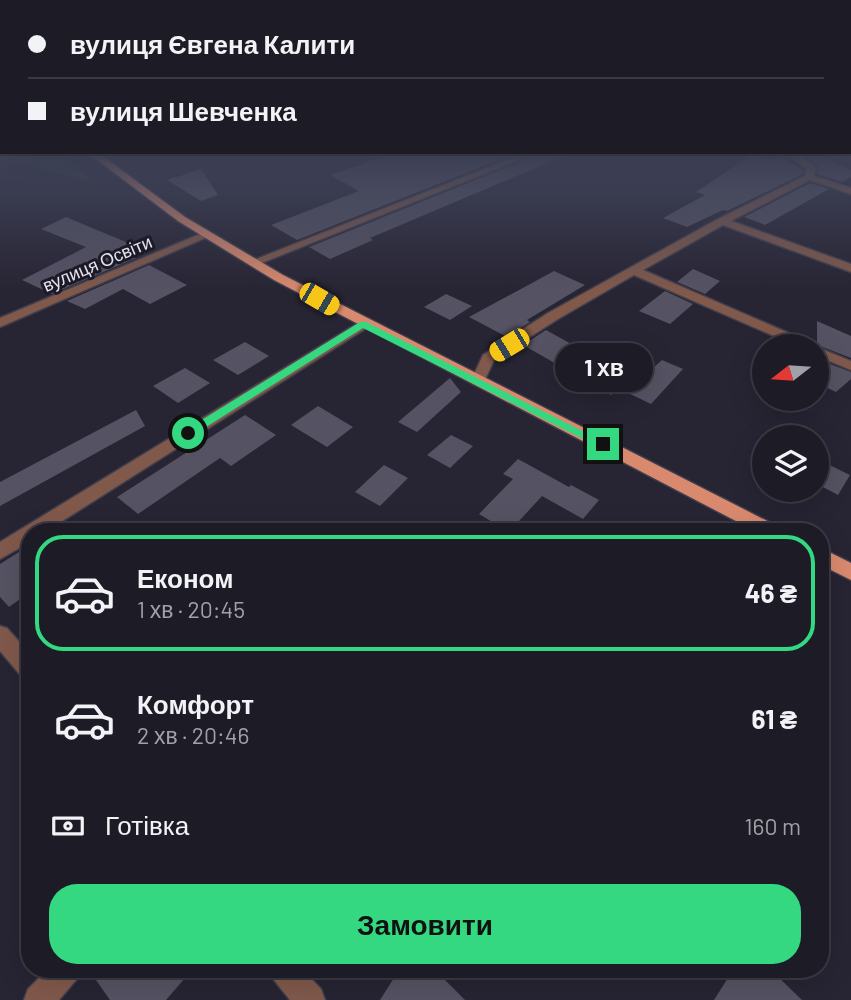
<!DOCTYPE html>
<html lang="uk">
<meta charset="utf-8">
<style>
:root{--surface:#1d1b26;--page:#25242e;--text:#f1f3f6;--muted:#a0a1a7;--line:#3b3943;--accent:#33d881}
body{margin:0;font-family:Barlow,sans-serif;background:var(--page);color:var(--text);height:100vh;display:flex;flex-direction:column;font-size:26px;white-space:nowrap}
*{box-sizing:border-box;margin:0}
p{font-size:23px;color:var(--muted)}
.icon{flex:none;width:38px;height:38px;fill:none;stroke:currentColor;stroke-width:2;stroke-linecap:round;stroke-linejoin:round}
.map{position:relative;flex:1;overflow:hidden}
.details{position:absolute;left:21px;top:523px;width:808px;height:455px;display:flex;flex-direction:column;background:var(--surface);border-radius:28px;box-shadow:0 7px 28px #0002,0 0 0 2px var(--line)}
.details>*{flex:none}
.top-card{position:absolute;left:0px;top:0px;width:852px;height:154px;box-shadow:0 7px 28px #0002,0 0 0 2px var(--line);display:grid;align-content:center;height:154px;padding:0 28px;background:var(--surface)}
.needle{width:46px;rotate:253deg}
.buttons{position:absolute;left:752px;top:334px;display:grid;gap:14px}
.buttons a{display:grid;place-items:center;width:77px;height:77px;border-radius:50%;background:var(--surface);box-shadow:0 7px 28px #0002,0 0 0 2px var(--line);font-size:35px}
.end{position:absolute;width:32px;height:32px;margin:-16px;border:9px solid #33d881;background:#111;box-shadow:0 0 0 4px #111}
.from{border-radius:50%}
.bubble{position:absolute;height:49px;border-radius:24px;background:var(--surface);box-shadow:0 7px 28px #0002,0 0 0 2px var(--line);font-size:23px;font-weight:700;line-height:49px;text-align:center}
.car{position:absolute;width:21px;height:42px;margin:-21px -10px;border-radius:9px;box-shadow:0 0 5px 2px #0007;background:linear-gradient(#f5c518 24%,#345 0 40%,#f5c518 0 76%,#345 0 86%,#f5c518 0)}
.top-card b{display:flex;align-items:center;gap:24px;height:66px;font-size:26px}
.top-card b+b{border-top:2px solid var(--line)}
.top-card i{width:18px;height:18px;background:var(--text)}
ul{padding:12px 0 0;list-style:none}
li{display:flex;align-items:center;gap:21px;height:116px;margin:0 14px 10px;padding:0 14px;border:4px solid transparent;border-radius:28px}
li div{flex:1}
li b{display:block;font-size:26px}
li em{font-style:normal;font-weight:700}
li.current{border-color:var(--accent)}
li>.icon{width:63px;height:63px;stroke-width:1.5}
.pay{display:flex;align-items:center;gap:18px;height:77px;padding:0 28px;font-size:26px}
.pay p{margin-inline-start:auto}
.action{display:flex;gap:14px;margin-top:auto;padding:14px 28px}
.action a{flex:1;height:80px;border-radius:28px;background:var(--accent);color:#111;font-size:28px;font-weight:700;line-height:80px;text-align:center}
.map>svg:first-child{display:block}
</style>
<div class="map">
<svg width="851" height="1000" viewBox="0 0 851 1000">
<rect width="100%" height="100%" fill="#272433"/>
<!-- green -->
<polygon fill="#293c28" points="0,152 60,152 92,181 0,159"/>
<!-- building -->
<g fill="#555263">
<polygon points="397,152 519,152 297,240 271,225 359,191 330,175"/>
<polygon points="525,152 571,153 370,238 373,240 330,259 309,247 530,158 531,155"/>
<polygon points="811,152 851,170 851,177 842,182 817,174 818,166 801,153"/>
<polygon points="753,154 770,159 782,157 803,170 803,174 727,211 723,210 687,227 663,218 705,195 696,192"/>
<polygon points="201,169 218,195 201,201 167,180"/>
<polygon points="810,183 829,189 765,225 744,217"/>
<polygon points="66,217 138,247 127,253 136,258 52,294 22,280 86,247 41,229"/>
<polygon points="149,265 187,285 150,304 123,289 85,309 67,301"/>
<polygon points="693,269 720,281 705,294 677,282"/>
<polygon points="554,271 585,285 527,320 530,322 507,337 469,317"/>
<polygon points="665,291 693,304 670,324 639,311"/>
<polygon points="446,294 472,306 450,320 424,307"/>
<polygon points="817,321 851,336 851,358 817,345"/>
<polygon points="546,330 584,351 582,353 631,379 611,395 523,345"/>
<polygon points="245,342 269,356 238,375 213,360"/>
<polygon points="817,359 851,372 851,379 836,392 817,383"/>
<polygon points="662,360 683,369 651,404 626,392"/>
<polygon points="185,368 210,383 178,403 153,386"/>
<polygon points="450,378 461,392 417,432 398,422"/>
<polygon points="318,406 353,427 327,447 291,425"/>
<polygon points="136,410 145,426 0,506 0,482"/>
<polygon points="245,415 276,435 231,466 220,458 138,514 117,497"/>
<polygon points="451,435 473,446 450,468 427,455"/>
<polygon points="518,459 569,487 571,485 599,500 583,519 542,496 509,532 479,514 513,479 503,474"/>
<polygon points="817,459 850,475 838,495 817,484"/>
<polygon points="384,465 408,478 380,506 355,492"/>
<polygon points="30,545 30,592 9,607 0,597 0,564"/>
<polygon points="89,970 192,970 166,1000 110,1000"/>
<polygon points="399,970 435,970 465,1000 380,1000"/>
<polygon points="733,970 771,970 802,1000 714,1000"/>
</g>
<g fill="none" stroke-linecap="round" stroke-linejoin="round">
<defs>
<g id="minor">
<polygon points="778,152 800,155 816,168 814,176 851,188 851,194 810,180 731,221 851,264 851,272 723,225 643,270 812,343 813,346 797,346 634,275 558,319 494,360 483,384 473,384 471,381 483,355 548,313 718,219 805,176 806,169 794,159"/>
<polygon points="522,154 529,156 259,264 249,262"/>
<polygon points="205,232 214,234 0,327 0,318"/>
<polygon points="363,320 370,324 368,327 45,532 30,532 30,542 0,559 0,542"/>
<polygon points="817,347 851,361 851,370 817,356"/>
<polygon points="0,626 7,628 30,654 30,680 22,677 0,651"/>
<polygon points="47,970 81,970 76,980 59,1000 24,1000 28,989"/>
<polygon points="269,970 303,970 321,989 325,1000 290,1000 274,980"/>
</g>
<g id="major">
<polygon points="87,152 97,152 185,217 283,275 779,527 782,532 757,532 274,280 178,221"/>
<polygon points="821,548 851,563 851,580 821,565"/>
</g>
</defs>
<!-- minor casing -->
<use href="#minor" stroke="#413f4d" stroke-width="3"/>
<!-- major casing -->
<use href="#major" stroke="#413f4d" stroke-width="3"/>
<!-- minor -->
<use href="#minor" fill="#80594b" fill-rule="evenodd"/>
<!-- major -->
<use href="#major" fill="#d98a6e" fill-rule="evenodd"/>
</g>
<!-- sky -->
<linearGradient id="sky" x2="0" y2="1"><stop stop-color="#15141c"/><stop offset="0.52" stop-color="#41455b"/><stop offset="1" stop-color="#41455b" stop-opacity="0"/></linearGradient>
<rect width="851" height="292" fill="url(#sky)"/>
<!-- route -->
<polygon fill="#33d881" points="360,322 366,322 608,444 599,447 363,328 192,436 184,436 184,431"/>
<g text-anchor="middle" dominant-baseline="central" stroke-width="6" stroke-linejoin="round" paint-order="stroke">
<!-- far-street labels -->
<g font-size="18" fill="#e4e2ed" stroke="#1d1a28">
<text transform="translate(97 263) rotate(-23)">вулиця Освіти</text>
</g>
</g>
</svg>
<div class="buttons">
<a><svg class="needle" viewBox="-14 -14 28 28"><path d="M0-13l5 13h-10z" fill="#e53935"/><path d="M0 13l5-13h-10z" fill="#a0a1a7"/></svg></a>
<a><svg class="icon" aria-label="layers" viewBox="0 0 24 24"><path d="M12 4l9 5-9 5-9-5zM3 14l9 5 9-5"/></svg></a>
</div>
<i class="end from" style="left:188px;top:433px"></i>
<i class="end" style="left:603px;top:444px"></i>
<div class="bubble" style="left:555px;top:343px;width:98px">1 хв</div>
<i class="car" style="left:319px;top:299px;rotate:120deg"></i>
<i class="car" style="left:509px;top:345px;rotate:239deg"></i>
<div class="top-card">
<b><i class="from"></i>вулиця Євгена Калити</b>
<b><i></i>вулиця Шевченка</b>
</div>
<section class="details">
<ul>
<li class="current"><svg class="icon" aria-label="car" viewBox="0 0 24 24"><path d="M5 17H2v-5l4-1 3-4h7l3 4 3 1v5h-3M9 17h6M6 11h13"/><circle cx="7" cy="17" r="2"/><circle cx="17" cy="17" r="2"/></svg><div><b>Економ</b><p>1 хв · 20:45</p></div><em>46 ₴</em></li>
<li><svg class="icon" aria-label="car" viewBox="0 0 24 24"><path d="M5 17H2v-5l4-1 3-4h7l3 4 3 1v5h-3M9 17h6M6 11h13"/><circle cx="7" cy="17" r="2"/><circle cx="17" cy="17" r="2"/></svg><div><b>Комфорт</b><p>2 хв · 20:46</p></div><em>61 ₴</em></li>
</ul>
<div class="pay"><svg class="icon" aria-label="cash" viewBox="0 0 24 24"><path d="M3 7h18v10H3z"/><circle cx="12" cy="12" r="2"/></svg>Готівка<p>160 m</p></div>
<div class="action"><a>Замовити</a></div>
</section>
</div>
